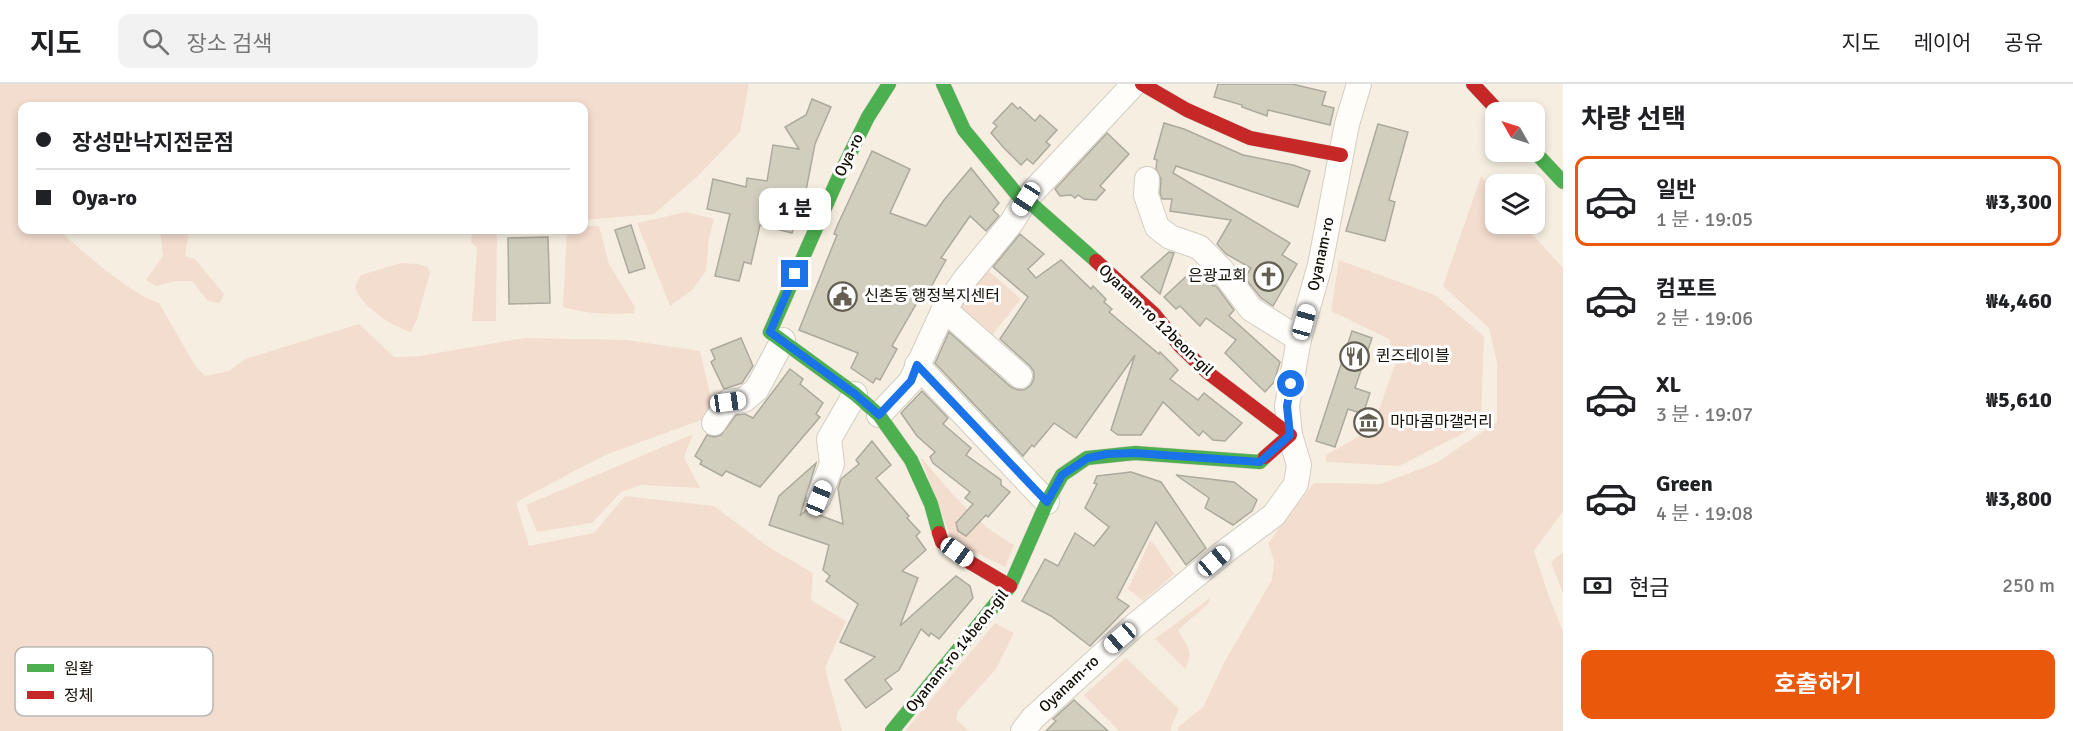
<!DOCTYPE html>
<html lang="ko">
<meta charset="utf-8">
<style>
:root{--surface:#fff;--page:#f2f2f2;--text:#202124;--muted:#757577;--line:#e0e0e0;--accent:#ea580c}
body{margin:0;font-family:Signika,"Noto Sans KR",sans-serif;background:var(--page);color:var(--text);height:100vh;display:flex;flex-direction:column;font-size:22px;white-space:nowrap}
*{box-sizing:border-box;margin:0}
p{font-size:20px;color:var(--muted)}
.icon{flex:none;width:33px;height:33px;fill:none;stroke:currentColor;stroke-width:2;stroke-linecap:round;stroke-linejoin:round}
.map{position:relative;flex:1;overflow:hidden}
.side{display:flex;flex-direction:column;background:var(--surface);width:510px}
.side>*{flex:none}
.banner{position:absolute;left:18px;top:18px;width:570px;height:132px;border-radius:12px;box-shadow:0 3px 9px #0003;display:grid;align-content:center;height:132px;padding:0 18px;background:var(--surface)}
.needle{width:39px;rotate:309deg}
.fabs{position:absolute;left:1485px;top:18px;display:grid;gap:12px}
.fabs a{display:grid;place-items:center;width:60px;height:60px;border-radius:12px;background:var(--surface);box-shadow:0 3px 9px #0003;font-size:30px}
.end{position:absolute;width:27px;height:27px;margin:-14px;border:8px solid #1a73e8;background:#fff;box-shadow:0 0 0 3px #fff}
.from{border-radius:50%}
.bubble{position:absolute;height:42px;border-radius:12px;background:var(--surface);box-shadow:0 3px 9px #0003;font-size:20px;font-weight:700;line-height:42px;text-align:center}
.car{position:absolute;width:18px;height:36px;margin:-18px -9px;border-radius:8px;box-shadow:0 0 4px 2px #0007;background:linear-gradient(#fff 24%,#345 0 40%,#fff 0 76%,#345 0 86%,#fff 0)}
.banner b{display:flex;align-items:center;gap:21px;height:57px;font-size:22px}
.banner b+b{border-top:2px solid var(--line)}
.banner i{width:15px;height:15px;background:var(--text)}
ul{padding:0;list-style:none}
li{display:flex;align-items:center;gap:18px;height:90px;margin:0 12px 9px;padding:0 6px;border:3px solid transparent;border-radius:12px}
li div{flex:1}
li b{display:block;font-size:22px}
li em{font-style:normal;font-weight:700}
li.current{border-color:var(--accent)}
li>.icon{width:54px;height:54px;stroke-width:1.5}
h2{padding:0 18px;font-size:27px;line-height:72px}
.pay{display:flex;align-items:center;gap:15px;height:66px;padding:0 18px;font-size:22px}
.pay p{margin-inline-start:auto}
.primary-button{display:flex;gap:12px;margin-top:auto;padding:12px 18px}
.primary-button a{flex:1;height:69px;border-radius:12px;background:var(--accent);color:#fff;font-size:24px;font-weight:700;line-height:69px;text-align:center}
header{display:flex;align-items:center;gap:36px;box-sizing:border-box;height:84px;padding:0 30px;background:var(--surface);border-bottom:2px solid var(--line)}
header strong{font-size:28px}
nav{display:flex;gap:33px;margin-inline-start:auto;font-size:21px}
.search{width:420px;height:54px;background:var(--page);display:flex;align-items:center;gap:15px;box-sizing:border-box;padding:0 21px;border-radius:12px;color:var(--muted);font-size:22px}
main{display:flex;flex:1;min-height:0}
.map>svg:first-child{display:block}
</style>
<header>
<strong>지도</strong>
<div class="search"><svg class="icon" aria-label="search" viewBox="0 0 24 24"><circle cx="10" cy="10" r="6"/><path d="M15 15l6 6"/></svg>장소 검색</div>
<nav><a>지도</a><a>레이어</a><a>공유</a></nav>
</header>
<main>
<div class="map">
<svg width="1563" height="647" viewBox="0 0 1563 647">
<rect width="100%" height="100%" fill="#f6efe1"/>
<!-- green -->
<g fill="#f3ddcf">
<path d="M 0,0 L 749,0 L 740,48 L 698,92 L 654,130 L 584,136 L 584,22 L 22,22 L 22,146 L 59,146 C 82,167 130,210 159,219 L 196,283 L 205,292 L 229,287 L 245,275 L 359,240 L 394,273 L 420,272 L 525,254 L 627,256 L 700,267 L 715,331 L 605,371 L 516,418 L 529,462 L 594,449 L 625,412 L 714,422 L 770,464 L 813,489 L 811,516 L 846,537 L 825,584 L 842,647 L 0,647 Z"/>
<polygon points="1481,92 1495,108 1496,140 1523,140 1563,184 1563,427 1534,467 1549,513 1563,547 1563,647 1178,647 1177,644 1203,623 1225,577 1272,496 1274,477 1268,459 1314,399 1381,400 1436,379 1497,338 1497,279 1489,244 1443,202"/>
<polygon points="686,128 714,135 709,154 706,187 692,206 670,222 637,139"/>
<path d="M 584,142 L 599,142 L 609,180 L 635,223 L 634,229 C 610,231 587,230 563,223 L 567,146 L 584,146 Z"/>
<polygon points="160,146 189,146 185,172 195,175 224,210 220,219 208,217 192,197 176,197 156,202 146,196 163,172"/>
<polygon points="472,146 497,146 496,237 472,237 477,164 471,158"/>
<polygon points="1339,176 1435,211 1484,252 1481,336 1462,350 1399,382 1326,378 1326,371 1372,345 1396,278 1389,255 1331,227"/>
<path d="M 401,179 L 417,180 L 428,183 L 430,189 L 417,235 L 411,248 C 393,243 360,222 355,203 L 361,191 Z"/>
<polygon points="983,182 1021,215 989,255 953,223"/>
<polygon points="693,350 684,374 700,404 641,401 621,408 592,439 537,448 526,421"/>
<path d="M 920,372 C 948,405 975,440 1014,461 L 1005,483 L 952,457 Z"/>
<polygon points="1150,457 1154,460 1174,490 1143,517 1128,505"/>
<polygon points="1563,468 1563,510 1551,478"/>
<path d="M 1210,514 L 1208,520 L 1178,546 C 1187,563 1195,566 1185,585 L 1155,555 Z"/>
<polygon points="995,539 1014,549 996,585 958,627 956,635 969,647 905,647"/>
<polygon points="1126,574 1179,625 1171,643 1171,647 1119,647 1084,611"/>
</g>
<!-- building -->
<g fill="#d1cebe" stroke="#aca99d" stroke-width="1.5">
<polygon points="1218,0 1292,0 1326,8 1322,21 1334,24 1330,41 1268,26 1267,32 1242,23 1242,21 1214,13"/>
<polygon points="812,15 831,23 815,60 803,122 801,122 792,149 760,141 751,180 744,178 739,197 715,192 730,130 707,125 713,95 746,103 747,94 767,97 773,61 799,65 785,43 806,31"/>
<polygon points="1012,19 1018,25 1020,23 1035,37 1040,31 1057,46 1046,58 1050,61 1033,80 1027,75 1021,81 1004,64 991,49 997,42 993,39"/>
<polygon points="1164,39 1184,45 1243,71 1293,81 1310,87 1298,123 1176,82 1173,89 1290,159 1282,171 1297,180 1273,222 1261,214 1245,194 1251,184 1226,170 1217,160 1231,136 1170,127 1172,115 1162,115 1160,109 1161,95 1156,85 1157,76 1154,75"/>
<polygon points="1378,40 1408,48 1389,116 1395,118 1385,157 1346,147"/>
<polygon points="1107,49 1129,70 1100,102 1105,106 1096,116 1084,115 1078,111 1075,114 1071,111 1060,112 1055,105"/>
<polygon points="872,67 910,85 890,129 926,142 944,116 971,84 999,119 993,126 999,132 986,147 970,132 941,174 946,176 926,212 922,210 892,262 897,265 880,296 876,294 873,299 851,284 858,269 799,246 837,151 834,150 838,140"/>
<polygon points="631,141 645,184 629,189 615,146"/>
<polygon points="1020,150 1044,170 1028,185 1036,194 1061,176 1091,205 1093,202 1106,215 1104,218 1112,225 1109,228 1159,270 1160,268 1178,286 1170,295 1198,316 1204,309 1242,339 1225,357 1213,356 1203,347 1199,352 1163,318 1141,351 1118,351 1111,346 1135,271 1076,354 1054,339 1034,363 1032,361 1023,372 935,279 949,248 1011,303 1018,306 1024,306 1031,301 1034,294 1034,288 1030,282 1000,255 1028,213 993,183"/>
<polygon points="548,153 550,219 509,220 508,154"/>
<polygon points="1169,168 1174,169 1160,210 1141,193"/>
<polygon points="1193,186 1213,202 1214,201 1217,203 1234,226 1229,232 1280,278 1274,298 1265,308 1225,269 1236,256 1206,234 1200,242 1180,222 1176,225 1164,213"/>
<polygon points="1352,247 1372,254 1355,304 1370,309 1363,330 1348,325 1335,363 1316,357"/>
<polygon points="741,254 753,282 742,299 724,305 711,278 715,275 711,266"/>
<polygon points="790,285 803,295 800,300 823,319 816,330 820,333 760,403 726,387 722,392 700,380 702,377 695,372 707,351 714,353 721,351 736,331 745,330 753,334"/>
<polygon points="922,307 948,334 943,340 971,364 966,371 1001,396 1001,401 1010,408 988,433 986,431 966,452 958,447 956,439 973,420 965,414 970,408 933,379 930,373 935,368 917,352 901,329"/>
<polygon points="872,357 891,381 876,394 909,432 907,434 920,448 916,452 926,466 902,487 918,494 900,542 956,492 970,502 973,514 939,555 931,549 929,552 921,545 899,586 885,596 892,605 866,624 845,596 875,573 840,558 858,520 826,497 830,492 823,486 829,461 769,441 779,412 816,379 800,432 806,426 843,440 838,404 841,395 859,380 856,376"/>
<polygon points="1131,388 1161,398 1206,464 1186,481 1156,438 1117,514 1129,522 1090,562 1051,532 1022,517 1045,475 1058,482 1075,449 1094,462 1109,443 1085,424 1097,400 1094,399 1097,392"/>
<polygon points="1176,391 1234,398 1257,416 1252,427 1233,441 1205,424 1209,414"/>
<polygon points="1074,616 1108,647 1046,647 1056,637 1053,635"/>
</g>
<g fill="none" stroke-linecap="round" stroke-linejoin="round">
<defs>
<g id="street">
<polyline points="1147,95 1146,111 1157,143 1170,153 1199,163 1221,185 1251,225 1299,255"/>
<polyline points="944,225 1020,292"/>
<polyline points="917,281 1047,418"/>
<polyline points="879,331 911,297 944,225 966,194 1012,138 1026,115 1134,0"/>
<polyline points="714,339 728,318 744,316 757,305 783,256"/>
<polyline points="819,413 832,380 829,355 855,310"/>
<polyline points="1023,647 1033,634 1134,542 1227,466 1274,431 1296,400 1299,381 1290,351 1287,322 1299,255 1320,181 1347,40 1359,0"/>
</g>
<g id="fast">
<polyline points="889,0 868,33 840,90 770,248 855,310 879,331 911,376 931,420 939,449"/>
<polyline points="943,0 964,46 1020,114 1026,115 1096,177"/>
<polyline points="1534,67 1563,98"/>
<polyline points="892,647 1010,502 1047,418 1062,391 1087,374 1135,369 1260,378 1265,373"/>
</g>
<g id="jam">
<polyline points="1142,0 1187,26 1250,54 1341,71"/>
<polyline points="1473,0 1499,28"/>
<polyline points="1096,177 1154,230 1180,262 1207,288 1290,351 1265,373"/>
<polyline points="939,449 942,458 971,479 1010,502"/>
</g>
</defs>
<!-- street casing -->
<use href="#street" stroke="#d3cdc2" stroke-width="26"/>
<!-- fast casing -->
<use href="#fast" stroke="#d3cdc2" stroke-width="15"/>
<!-- jam casing -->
<use href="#jam" stroke="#d3cdc2" stroke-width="15"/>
<!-- street -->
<use href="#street" stroke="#fefdfa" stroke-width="24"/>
<!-- fast -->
<use href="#fast" stroke="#4caf50" stroke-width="14"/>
<!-- jam -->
<use href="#jam" stroke="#c62828" stroke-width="14"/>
</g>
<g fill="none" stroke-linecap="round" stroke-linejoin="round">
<!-- route -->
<polyline stroke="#1a73e8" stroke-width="8" points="795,190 770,248 855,310 879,331 911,297 917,281 1047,418 1062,391 1088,374 1107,370 1135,369 1260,378 1290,351 1287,322 1291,300"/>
</g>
<!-- icons -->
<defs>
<symbol id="church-ring" viewBox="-11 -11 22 22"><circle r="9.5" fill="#fff" stroke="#645e53" stroke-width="1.5"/><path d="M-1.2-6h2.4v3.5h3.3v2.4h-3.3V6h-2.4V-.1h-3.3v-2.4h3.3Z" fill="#645e53"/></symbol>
<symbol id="civic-ring" viewBox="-11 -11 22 22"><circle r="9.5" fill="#fff" stroke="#645e53" stroke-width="1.5"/><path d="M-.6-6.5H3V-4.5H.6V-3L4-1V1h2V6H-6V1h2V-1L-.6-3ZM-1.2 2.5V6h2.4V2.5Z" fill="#645e53"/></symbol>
<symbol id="restaurant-ring" viewBox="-11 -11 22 22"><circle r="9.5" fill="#fff" stroke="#645e53" stroke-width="1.5"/><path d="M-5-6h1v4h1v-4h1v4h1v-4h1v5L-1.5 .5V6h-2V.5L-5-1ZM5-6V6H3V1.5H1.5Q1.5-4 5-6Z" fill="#645e53"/></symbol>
<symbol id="museum-ring" viewBox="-11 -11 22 22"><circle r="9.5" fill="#fff" stroke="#645e53" stroke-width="1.5"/><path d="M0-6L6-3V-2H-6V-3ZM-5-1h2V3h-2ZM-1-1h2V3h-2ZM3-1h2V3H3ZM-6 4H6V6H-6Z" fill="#645e53"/></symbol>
</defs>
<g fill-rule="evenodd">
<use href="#church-ring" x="1252" y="176" width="33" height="33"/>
<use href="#civic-ring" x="826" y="196" width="33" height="33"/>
<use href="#restaurant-ring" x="1338" y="256" width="33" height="33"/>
<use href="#museum-ring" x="1352" y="322" width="33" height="33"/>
</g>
<g text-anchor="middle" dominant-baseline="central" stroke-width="6" stroke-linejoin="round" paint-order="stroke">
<!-- street labels -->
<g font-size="16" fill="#151006" stroke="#fff">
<text transform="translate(849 71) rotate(-64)">Oya-ro</text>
<text transform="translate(1321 170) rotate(-78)">Oyanam-ro</text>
<text transform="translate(1156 236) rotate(44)">Oyanam-ro 12beon-gil</text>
<text transform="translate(957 567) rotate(-51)">Oyanam-ro 14beon-gil</text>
<text transform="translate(1069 600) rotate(-43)">Oyanam-ro</text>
</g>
<!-- poi labels -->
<g font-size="16" fill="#151006" stroke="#fff" text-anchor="start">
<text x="1247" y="192" text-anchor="end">은광교회</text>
<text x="864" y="212">신촌동 행정복지센터</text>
<text x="1376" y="272">퀸즈테이블</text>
<text x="1390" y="338">마마콤마갤러리</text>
</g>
</g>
<!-- legend -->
<rect x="15" y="563" width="198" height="69" rx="9" fill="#fff" stroke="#b9b7b4" stroke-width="1.5"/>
<rect x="27" y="580" width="27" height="8" fill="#4caf50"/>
<rect x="27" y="607" width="27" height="8" fill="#c62828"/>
<g font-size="16" fill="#151006">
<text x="64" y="590">원활</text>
<text x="64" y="617">정체</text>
</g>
</svg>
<div class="fabs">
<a><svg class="needle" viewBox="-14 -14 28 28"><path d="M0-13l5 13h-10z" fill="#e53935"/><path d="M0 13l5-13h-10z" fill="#757577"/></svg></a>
<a><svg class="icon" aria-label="layers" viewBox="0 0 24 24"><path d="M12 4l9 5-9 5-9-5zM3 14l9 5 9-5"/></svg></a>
</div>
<i class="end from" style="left:1291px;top:300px"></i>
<i class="end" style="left:795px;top:190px"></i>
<div class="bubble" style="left:759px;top:104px;width:72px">1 분</div>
<i class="car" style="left:1026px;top:115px;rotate:213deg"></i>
<i class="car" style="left:1304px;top:238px;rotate:16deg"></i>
<i class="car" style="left:728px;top:318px;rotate:82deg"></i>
<i class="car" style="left:819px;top:414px;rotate:22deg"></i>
<i class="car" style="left:957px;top:468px;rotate:126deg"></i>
<i class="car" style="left:1214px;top:477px;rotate:50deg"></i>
<i class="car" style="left:1120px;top:554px;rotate:229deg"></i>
<div class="banner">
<b><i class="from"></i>장성만낙지전문점</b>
<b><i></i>Oya-ro</b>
</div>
</div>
<section class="side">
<h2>차량 선택</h2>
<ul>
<li class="current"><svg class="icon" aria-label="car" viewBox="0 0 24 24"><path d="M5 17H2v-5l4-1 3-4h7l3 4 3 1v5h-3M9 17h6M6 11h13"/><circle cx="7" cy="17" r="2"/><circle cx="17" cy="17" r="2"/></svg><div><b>일반</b><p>1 분 · 19:05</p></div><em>₩3,300</em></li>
<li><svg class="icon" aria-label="car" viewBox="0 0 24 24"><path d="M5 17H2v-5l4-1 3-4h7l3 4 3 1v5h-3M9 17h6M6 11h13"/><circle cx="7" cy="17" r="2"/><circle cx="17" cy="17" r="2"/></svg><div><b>컴포트</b><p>2 분 · 19:06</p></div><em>₩4,460</em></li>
<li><svg class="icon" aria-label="car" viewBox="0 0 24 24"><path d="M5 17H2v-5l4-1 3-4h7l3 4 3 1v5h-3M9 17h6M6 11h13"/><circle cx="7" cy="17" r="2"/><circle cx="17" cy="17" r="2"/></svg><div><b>XL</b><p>3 분 · 19:07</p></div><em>₩5,610</em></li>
<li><svg class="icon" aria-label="car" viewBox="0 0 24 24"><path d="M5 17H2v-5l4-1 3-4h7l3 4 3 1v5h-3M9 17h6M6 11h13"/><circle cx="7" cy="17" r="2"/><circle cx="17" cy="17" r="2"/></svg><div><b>Green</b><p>4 분 · 19:08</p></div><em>₩3,800</em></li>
</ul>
<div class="pay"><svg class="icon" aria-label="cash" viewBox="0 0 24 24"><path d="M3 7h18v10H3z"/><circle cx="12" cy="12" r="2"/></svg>현금<p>250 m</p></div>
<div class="primary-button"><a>호출하기</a></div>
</section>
</main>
